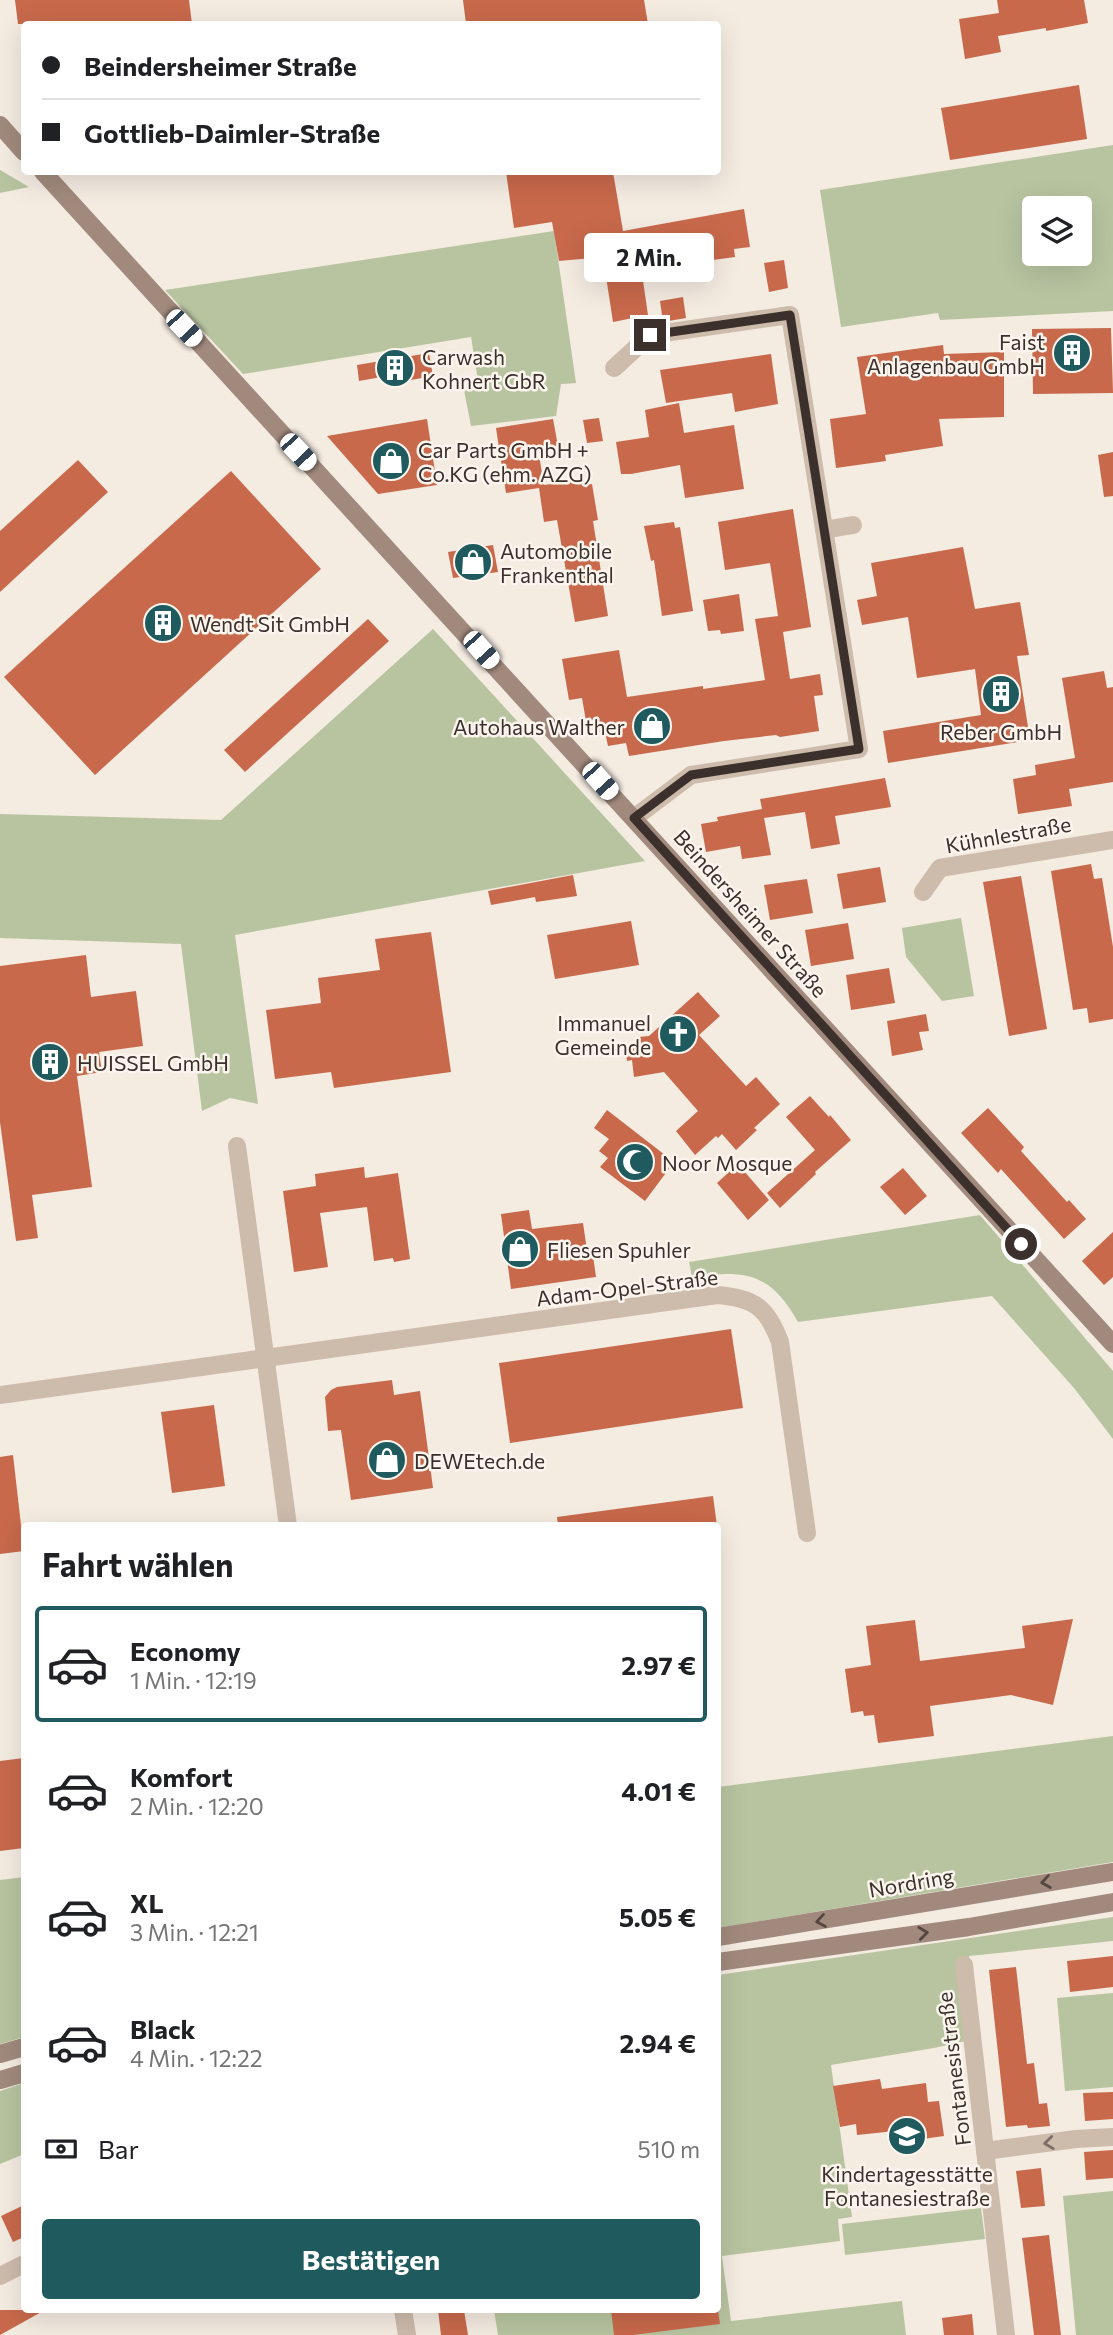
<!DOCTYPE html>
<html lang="de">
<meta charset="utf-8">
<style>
:root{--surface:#fff;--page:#f6f6f6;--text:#202124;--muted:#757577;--line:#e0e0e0;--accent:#1f5a5e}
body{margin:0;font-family:Commissioner,sans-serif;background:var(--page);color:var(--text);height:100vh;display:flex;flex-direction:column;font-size:26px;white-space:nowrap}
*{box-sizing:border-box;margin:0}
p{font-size:23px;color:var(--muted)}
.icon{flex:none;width:38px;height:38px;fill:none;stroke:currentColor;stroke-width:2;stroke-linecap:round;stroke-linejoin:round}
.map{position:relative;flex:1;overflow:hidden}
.drawer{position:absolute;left:21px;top:1522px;width:700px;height:791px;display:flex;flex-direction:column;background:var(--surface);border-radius:7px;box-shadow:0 7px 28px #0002}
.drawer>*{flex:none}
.hud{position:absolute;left:21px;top:21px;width:700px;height:154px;border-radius:7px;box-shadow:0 7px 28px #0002;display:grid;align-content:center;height:154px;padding:0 21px;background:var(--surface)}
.buttons{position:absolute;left:1022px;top:196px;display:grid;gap:14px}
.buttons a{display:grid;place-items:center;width:70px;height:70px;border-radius:7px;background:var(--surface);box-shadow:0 7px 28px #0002;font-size:35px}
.end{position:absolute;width:32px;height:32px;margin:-16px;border:9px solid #3b302b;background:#fff;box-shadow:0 0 0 4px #fff}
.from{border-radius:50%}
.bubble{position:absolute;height:49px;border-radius:7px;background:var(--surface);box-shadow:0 7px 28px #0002;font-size:23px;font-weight:700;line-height:49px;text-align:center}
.car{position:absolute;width:21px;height:42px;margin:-21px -10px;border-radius:9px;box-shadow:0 0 5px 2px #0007;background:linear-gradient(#fff 24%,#345 0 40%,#fff 0 76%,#345 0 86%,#fff 0)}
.hud b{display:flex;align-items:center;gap:24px;height:66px;font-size:26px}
.hud b+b{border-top:2px solid var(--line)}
.hud i{width:18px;height:18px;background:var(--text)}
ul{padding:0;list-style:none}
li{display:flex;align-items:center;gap:21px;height:116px;margin:0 14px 10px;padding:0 7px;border:4px solid transparent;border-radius:7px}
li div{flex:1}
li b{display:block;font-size:26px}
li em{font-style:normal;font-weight:700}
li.active{border-color:var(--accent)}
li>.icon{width:63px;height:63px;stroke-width:1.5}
h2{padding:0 21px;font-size:32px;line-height:84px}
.pay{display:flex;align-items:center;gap:18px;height:77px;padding:0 21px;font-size:26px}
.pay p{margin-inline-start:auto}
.action{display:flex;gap:14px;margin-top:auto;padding:14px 21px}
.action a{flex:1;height:80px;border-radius:7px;background:var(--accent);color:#fff;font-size:28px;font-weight:700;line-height:80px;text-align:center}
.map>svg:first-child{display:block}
</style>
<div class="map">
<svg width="1113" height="2335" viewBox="0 0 1113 2335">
<rect width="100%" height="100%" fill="#f4ebe1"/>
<!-- green -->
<g fill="#b8c4a0" fill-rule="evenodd">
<path d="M 1113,145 L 1113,311 L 940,320 L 938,313 L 841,327 L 820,190 ZM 1034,208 L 1080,208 L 1080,254 L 1034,254 Z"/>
<polygon points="0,170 29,187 0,193"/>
<polygon points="554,231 576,383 561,384 556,416 471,426 464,390 479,387 471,337 243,374 165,290"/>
<polygon points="433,629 645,861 235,935 258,1104 230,1098 202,1111 181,944 0,938 0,814 221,820"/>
<polygon points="961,918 974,996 942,1001 906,957 902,928"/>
<path d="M 980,1215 L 1113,1371 L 1113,1439 L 1074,1388 L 992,1296 L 798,1322 C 770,1272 745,1270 692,1277 L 689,1262 Z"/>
<polygon points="1113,1736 1113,1862 718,1928 718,1787"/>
<polygon points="24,1877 24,2037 0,2044 0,1880"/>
<polygon points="1113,1917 1113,1941 969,1956 979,2038 934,2048 831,2065 852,2217 838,2219 840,2241 722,2256 731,2321 902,2301 906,2335 498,2335 494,2310 718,2310 718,1975"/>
<polygon points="1113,1993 1113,2087 1065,2091 1057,1998"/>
<polygon points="24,2083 24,2154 0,2164 0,2091"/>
<polygon points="1113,2191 1113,2335 1076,2335 1063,2196"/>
<polygon points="981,2208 985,2239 845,2255 842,2224"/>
</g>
<!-- building -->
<g fill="#c8694b">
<polygon points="15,0 189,0 192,24 18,24"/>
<polygon points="463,0 644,0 648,24 466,24"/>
<polygon points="997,0 1084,0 1088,23 1046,31 1046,28 998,36 1001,52 965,59 959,19 999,13"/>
<polygon points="1079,85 1087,139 950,160 941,108"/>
<polygon points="506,172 613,172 623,231 744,209 750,247 734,249 735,257 713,260 712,253 697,255 696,249 640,260 648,315 613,322 603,257 559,261 552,222 514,228"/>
<polygon points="784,260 788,288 769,292 764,263"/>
<polygon points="683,297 686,318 663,322 660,301"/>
<polygon points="1111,328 1113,393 1033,394 1032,329"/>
<polygon points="943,345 944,354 1004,352 1004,417 939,419 943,446 885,455 886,461 836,468 830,419 866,414 857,357"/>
<polygon points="429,353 433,376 389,384 387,376 359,381 357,365"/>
<polygon points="771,354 778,404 735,412 732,393 666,403 660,370"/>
<polygon points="679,403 684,433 734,425 744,489 685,498 680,465 631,474 621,474 616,442 649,437 645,410"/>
<polygon points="599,418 603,441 587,443 583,420"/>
<polygon points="427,419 437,485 378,494 327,436"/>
<polygon points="553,419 558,446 538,449 544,485 574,481 574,483 581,482 582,485 592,484 598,520 593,521 608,616 575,622 557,520 544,522 539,488 506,493 496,428"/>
<polygon points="1113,452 1113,496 1104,497 1098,455"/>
<polygon points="78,460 108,492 0,592 0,531"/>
<polygon points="231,471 321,569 95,775 4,677"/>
<polygon points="793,509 811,627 783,632 790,679 820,674 823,695 814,696 819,731 780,737 776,735 724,741 629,756 626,743 608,746 605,732 597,733 595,719 586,721 582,698 569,700 562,659 619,650 627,697 703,686 703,689 765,680 755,619 778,616 770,563 725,570 718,522"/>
<polygon points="674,522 675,528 680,527 693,611 662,616 654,560 651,561 644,526"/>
<polygon points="493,545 498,572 453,578 448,552"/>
<polygon points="963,547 975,609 1020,602 1029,655 1017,656 1030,740 888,763 883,731 981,715 975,669 917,678 908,617 862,625 857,600 877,596 871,563"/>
<polygon points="739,594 744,631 721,634 720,630 708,631 703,600"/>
<polygon points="368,619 389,641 245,772 224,750"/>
<polygon points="1104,671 1107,688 1113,687 1113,782 1069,789 1072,806 1018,814 1013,779 1036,775 1035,765 1075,758 1062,678"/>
<polygon points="885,778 891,807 835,816 840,844 811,849 805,812 764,818 771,855 742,859 740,846 706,852 701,824 718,821 717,817 762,809 760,799"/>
<polygon points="1091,864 1094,879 1102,878 1113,947 1113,1019 1089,1023 1087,1008 1073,1010 1051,871"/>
<polygon points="880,867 886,902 843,909 837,874"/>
<polygon points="573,875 577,896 536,902 535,897 491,905 488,891"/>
<polygon points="1021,876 1047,1029 1009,1036 983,882"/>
<polygon points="807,879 813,913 770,920 764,885"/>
<polygon points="631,921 639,965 555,979 547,935"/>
<polygon points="848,923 854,959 811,966 805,930"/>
<polygon points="431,932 451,1072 334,1088 331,1072 275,1079 266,1010 321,1003 318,978 380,970 375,939"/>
<polygon points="86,955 91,997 136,991 143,1046 99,1052 102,1072 77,1076 92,1187 32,1195 38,1238 16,1241 0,1122 0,966"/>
<polygon points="889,968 895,1003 851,1010 846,975"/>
<polygon points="698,992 720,1016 699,1035 746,1086 756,1077 780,1104 754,1128 757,1130 736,1150 722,1134 718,1138 716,1136 695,1155 676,1131 698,1111 664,1072 634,1077 632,1060 627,1061 625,1046 640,1043 639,1037 649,1036"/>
<polygon points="926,1014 929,1031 919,1032 923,1050 892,1056 887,1021"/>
<polygon points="810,1096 829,1117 830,1115 851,1140 815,1172 816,1174 780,1208 767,1193 815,1150 786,1117"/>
<polygon points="988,1108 1024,1147 1021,1151 1067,1202 1069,1200 1086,1219 1064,1239 1001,1169 998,1173 961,1133"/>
<polygon points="607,1110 674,1162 645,1201 600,1167 608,1158 599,1151 609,1139 594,1128"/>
<polygon points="738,1164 769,1200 748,1220 717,1183"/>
<polygon points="364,1167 365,1178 398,1173 410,1259 394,1262 393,1258 374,1261 367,1207 320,1213 328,1267 294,1272 283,1191 316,1186 315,1174"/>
<polygon points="903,1168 927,1196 905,1215 880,1187"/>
<polygon points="529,1210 532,1229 583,1223 588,1257 593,1256 596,1277 511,1289 501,1214"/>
<polygon points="1113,1232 1113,1277 1104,1285 1082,1261"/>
<polygon points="731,1329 743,1408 510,1443 499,1363"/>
<polygon points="392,1380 394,1395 420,1391 433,1488 351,1500 341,1430 328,1431 325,1397 331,1390 337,1387"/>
<polygon points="214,1405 225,1486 172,1493 161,1412"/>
<polygon points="13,1455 24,1551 0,1554 0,1457"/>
<polygon points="713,1496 717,1526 558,1526 557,1517"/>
<polygon points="1073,1619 1053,1705 1011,1695 930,1706 934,1736 878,1743 874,1715 864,1716 863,1711 851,1713 845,1669 871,1665 866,1626 915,1620 920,1661 1025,1648 1022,1626"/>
<polygon points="24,1758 24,1848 0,1851 0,1761"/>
<polygon points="1113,1956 1113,1987 1070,1992 1067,1961"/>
<polygon points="1016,1967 1027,2064 1034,2063 1039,2104 1047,2103 1050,2126 1028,2128 1027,2125 1006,2127 989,1970"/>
<polygon points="880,2079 882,2089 926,2083 928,2102 939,2101 944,2136 916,2140 914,2129 857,2135 856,2124 840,2127 833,2086"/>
<polygon points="1113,2092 1113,2119 1085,2121 1083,2093"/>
<polygon points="1113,2150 1113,2178 1086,2180 1084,2152"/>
<polygon points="1041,2168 1045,2206 1021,2208 1016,2171"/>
<polygon points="24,2205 24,2237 13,2242 1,2216"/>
<polygon points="1049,2235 1061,2335 1034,2335 1022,2238"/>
<polygon points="0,2310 45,2310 0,2335"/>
<polygon points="438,2310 464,2310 468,2335 441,2335"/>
<polygon points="611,2310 718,2310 720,2324 633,2335 614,2335"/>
<polygon points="972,2314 974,2335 944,2335 942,2318"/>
</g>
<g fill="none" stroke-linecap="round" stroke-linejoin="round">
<!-- street -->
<g stroke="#cdbbac" stroke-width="18">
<polyline points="614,368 650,335 790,315 859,749 691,775 634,818"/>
<polyline points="824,530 853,525"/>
<polyline points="923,892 940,868 1113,840"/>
<polyline points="237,1146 288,1526"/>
<path d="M 0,1395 L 717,1295 C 754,1298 767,1307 780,1342 L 807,1533"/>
<polyline points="964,1965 1006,2335"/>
<polyline points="985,2151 1076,2139 1113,2137"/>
<polyline points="0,2276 24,2264"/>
<polyline points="403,2310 407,2335"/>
</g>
<!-- secondary -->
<g stroke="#a18a7d" stroke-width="18">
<polyline points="0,125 24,152"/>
<polyline points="43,172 1113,1344"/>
<polyline points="718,1937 1113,1872"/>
<polyline points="718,1962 969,1927 1113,1902"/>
<polyline points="0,2054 24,2047"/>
<polyline points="0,2080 24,2073"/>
</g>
</g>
<!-- one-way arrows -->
<defs><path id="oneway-chevron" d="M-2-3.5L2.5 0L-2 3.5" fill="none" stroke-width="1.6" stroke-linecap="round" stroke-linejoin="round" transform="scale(1.75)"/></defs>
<g stroke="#544640">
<use href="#oneway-chevron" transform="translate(1046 1882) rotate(171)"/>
<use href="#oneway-chevron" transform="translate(821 1921) rotate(171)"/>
<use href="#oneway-chevron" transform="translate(923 1933) rotate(-7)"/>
</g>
<use stroke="#7d6f65" href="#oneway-chevron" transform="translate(1049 2143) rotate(173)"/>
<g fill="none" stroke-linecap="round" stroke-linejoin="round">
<!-- route -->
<polyline stroke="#3b302b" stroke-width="9" points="650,335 790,315 859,749 691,775 634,818 1021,1244"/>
</g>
<!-- icons -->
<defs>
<symbol id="building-disc" viewBox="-11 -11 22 22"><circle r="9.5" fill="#1f5a5e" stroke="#fbf5ee"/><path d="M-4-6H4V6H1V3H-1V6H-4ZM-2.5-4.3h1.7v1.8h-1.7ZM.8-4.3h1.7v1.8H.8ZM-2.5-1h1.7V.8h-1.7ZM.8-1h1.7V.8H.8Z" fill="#fff"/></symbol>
<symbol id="shop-disc" viewBox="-11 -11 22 22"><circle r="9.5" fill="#1f5a5e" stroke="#fbf5ee"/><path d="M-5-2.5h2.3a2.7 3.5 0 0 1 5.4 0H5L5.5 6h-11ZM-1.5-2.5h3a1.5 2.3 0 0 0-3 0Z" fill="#fff"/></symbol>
<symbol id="church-disc" viewBox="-11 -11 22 22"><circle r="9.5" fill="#1f5a5e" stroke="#fbf5ee"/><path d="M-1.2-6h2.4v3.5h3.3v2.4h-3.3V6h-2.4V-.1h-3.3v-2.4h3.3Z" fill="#fff"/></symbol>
<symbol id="mosque-disc" viewBox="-11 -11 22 22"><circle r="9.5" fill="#1f5a5e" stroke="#fbf5ee"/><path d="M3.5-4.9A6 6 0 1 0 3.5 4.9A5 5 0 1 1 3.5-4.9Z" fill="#fff"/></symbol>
<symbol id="school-disc" viewBox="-11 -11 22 22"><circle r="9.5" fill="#1f5a5e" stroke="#fbf5ee"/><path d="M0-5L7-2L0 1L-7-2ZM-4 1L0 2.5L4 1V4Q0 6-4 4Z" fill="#fff"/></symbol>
</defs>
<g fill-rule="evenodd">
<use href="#building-disc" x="1050" y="331" width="44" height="44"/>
<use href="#building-disc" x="373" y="346" width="44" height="44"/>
<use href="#shop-disc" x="369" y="439" width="44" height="44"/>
<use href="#shop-disc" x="451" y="540" width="44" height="44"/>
<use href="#building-disc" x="141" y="601" width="44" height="44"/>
<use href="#building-disc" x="979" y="672" width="44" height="44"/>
<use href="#shop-disc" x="630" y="704" width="44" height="44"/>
<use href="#church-disc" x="656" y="1012" width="44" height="44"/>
<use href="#building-disc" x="28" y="1040" width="44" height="44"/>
<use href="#mosque-disc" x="613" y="1140" width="44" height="44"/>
<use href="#shop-disc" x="498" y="1227" width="44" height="44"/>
<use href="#shop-disc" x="365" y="1438" width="44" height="44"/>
<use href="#school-disc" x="885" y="2114" width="44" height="44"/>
</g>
<g text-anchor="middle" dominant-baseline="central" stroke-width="5" stroke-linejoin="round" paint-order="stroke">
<!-- poi labels -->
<g font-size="21" fill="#3b302b" stroke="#fbf5ee" text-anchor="start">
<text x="1045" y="341" text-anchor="end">Faist<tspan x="1045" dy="24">Anlagenbau GmbH</tspan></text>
<text x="422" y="356">Carwash<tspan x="422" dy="24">Kohnert GbR</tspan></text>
<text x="418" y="449">Car Parts GmbH +<tspan x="418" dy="24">Co.KG (ehm. AZG)</tspan></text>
<text x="500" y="550">Automobile<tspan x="500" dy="24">Frankenthal</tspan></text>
<text x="190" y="623">Wendt Sit GmbH</text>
<text x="625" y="726" text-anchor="end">Autohaus Walther</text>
<text x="1001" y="731" text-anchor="middle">Reber GmbH</text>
<text x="651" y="1022" text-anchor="end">Immanuel<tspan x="651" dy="24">Gemeinde</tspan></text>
<text x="77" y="1062">HUISSEL GmbH</text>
<text x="662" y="1162">Noor Mosque</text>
<text x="547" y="1249">Fliesen Spuhler</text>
<text x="414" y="1460">DEWEtech.de</text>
<text x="907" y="2173" text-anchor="middle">Kindertagesstätte<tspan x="907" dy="24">Fontanesiestraße</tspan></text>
</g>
<!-- street labels -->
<g font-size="21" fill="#3b302b" stroke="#fbf5ee">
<text transform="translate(1008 834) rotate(-10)">Kühnlestraße</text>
<text transform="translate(751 913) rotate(48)">Beindersheimer Straße</text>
<text transform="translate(627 1287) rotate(-7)">Adam-Opel-Straße</text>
<text transform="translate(911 1882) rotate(-10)">Nordring</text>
<text transform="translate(953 2069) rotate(-97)">Fontanesistraße</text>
</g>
</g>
</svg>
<div class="buttons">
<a><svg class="icon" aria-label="layers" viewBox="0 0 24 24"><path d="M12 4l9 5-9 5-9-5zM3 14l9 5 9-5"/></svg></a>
</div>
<i class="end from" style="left:1021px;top:1244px"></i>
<i class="end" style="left:650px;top:335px"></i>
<div class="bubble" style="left:584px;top:233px;width:130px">2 Min.</div>
<i class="car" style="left:184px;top:328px;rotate:137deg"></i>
<i class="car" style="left:298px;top:452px;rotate:137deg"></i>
<i class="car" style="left:481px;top:650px;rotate:138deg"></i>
<i class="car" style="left:600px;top:781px;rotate:138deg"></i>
<div class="hud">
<b><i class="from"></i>Beindersheimer Straße</b>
<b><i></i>Gottlieb-Daimler-Straße</b>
</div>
<section class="drawer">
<h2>Fahrt wählen</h2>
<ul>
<li class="active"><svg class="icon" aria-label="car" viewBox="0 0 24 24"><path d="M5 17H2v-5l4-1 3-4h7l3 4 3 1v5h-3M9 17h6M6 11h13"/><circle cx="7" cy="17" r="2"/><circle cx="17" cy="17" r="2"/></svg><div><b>Economy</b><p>1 Min. · 12:19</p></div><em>2.97 €</em></li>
<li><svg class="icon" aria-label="car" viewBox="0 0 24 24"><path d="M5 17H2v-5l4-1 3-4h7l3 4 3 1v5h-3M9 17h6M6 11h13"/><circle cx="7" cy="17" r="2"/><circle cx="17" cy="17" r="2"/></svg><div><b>Komfort</b><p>2 Min. · 12:20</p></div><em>4.01 €</em></li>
<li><svg class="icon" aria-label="car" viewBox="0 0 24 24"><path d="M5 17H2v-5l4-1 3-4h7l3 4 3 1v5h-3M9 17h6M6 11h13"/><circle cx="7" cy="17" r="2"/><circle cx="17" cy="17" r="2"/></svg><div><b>XL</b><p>3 Min. · 12:21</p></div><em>5.05 €</em></li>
<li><svg class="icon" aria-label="car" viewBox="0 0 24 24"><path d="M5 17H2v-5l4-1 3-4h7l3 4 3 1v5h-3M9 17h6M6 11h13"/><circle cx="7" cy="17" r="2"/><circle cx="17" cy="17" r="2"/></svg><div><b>Black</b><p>4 Min. · 12:22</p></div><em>2.94 €</em></li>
</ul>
<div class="pay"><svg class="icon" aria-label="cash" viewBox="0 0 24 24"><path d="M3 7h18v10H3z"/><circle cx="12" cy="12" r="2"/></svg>Bar<p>510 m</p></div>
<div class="action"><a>Bestätigen</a></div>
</section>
</div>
